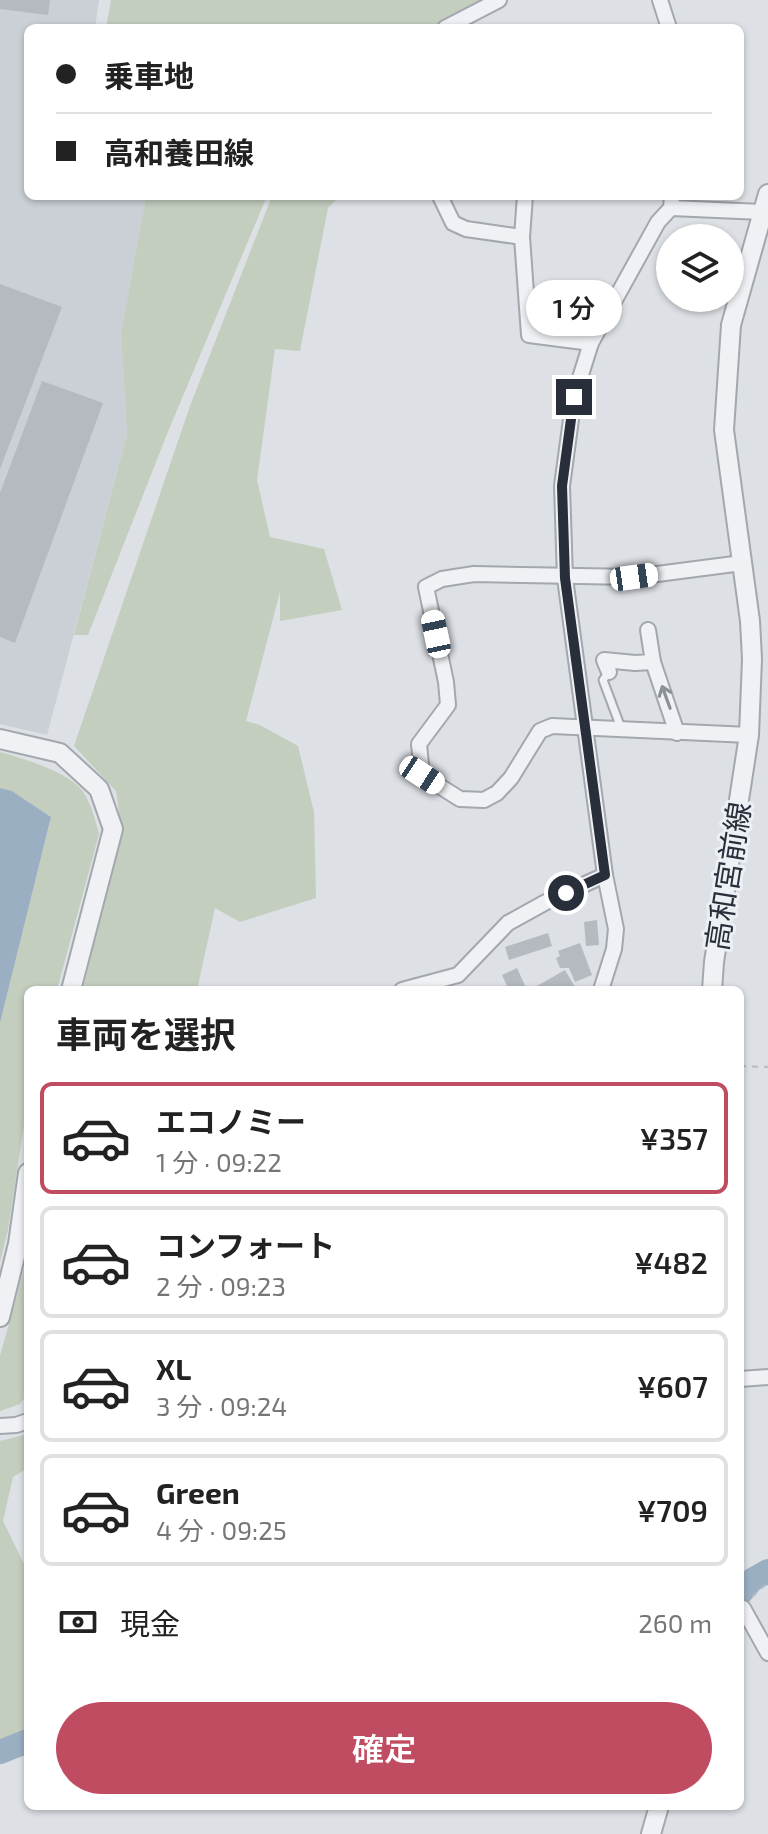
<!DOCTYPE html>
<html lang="ja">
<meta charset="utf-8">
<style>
:root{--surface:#fff;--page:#f6f6f6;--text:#222;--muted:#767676;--line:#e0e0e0;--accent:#c04c61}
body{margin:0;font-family:"Exo 2","Noto Sans JP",sans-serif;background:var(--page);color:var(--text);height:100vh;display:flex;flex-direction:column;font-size:30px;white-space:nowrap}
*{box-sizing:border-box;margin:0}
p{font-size:26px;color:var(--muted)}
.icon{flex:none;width:44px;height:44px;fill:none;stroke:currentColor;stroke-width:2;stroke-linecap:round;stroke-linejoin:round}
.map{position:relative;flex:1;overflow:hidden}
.sheet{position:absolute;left:24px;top:986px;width:720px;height:824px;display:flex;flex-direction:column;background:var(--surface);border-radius:12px;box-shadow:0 2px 6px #0004}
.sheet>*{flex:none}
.banner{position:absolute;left:24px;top:24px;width:720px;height:176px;border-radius:12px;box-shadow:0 2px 6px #0004;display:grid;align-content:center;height:176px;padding:0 32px;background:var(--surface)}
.fabs{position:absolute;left:656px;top:224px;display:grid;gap:16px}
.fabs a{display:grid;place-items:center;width:88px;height:88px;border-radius:50%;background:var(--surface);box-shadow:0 2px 6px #0004;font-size:40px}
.end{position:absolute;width:36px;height:36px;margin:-18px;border:10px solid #282f3a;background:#fff;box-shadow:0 0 0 4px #fff}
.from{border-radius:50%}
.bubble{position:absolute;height:56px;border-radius:28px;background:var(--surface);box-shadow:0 2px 6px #0004;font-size:26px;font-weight:600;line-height:56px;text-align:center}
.car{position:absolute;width:24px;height:48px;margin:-24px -12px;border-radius:10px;box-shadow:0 0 6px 2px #0007;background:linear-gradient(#fff 24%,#345 0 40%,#fff 0 76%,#345 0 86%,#fff 0)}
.banner b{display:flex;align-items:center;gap:28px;height:76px;font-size:30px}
.banner b+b{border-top:2px solid var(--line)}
.banner i{width:20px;height:20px;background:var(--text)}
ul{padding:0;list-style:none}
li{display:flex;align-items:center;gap:24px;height:112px;margin:0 16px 12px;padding:0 16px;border:4px solid var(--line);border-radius:12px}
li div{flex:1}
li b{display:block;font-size:30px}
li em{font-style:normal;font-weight:600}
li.current{border-color:var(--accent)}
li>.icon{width:72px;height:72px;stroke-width:1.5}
h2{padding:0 32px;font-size:36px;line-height:96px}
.pay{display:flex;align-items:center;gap:20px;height:88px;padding:0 32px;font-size:30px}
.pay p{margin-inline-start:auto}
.cta{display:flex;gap:16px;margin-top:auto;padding:16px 32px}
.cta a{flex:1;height:92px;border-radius:48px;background:var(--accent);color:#fff;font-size:32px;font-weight:600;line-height:92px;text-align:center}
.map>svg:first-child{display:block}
</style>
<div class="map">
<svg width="768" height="1834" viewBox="0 0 768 1834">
<rect width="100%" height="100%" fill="#dde0e5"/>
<!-- built -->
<polygon fill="#cbd0d6" points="0,0 99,0 95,28 28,28 28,196 146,196 121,333 127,434 47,735 0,724"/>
<!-- green -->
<g fill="#c3cebf">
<polygon points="111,0 484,0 430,28 106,28"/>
<polygon points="146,196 267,196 167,434 88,635 74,635 127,434 121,333"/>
<polygon points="272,196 340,196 328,208 300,351 275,349 257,480 270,537 324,549 342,610 280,621 280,592 246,721 260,725 298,746 314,812 316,898 240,922 215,908 197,990 83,990 121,826 116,791 74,746 190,406"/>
<path d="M 0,752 C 21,758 65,771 80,788 C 90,799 95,819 99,834 L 57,990 L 28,990 L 28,1099 L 8,1230 L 0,1262 L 0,1023 L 51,817 L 12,791 L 0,788 Z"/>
<polygon points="28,1254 28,1393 20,1404 0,1411 0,1356"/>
<polygon points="28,1434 28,1468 13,1477 3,1521 28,1572 28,1733 0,1743 0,1441"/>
</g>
<!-- water -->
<polygon fill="#9bafc2" points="0,788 12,791 51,817 0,1023"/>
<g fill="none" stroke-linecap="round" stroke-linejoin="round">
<!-- river -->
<g stroke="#9bafc2" stroke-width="24">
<polyline points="740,1594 752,1580 768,1571"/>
<polyline points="0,1752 28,1741"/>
</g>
</g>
<!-- building -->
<g fill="#b5bac1">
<polygon points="0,0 50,0 48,15 0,9"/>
<polygon points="0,284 62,307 0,469"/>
<polygon points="42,381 103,403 15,643 0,637 0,493"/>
<polygon points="597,920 599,945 586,946 584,922"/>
<polygon points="548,933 552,946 509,960 505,947"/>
<polygon points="580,943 592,975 575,982 569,968 560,968 556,958 560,956 558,951"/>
<polygon points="517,968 527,990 509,990 502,975"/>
<polygon points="565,970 575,987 571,990 530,990"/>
</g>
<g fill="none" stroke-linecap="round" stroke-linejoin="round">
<defs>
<polyline id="service" points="609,672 603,680 621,728"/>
<g id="minor">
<polyline points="660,0 669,28"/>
<polyline points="445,28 499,0"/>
<polyline points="440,196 453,223 466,229 522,237"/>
<polyline points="525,196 522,237 529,335 591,343"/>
<polyline points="671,208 762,212"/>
<polyline points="742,563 634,577 474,574 442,579 426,587 446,682 448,705 419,744 422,775 460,799 484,800 497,793 511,778 540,731 552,726 749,735"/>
<polyline points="653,662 677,733"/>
<polyline points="609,672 604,660 635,663 653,662 648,630"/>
<polyline points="402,990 458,975 508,923 546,902 605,875"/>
<polyline points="601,990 614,949 616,929 605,875 565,578 562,486 574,397 591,343 658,222 671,208 672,196"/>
<polyline points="740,1379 768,1377"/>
<polyline points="0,1426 16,1425 28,1421"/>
<polyline points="743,1608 768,1653"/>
</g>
<g id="tertiary">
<polyline points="0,739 60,753 99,789 113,829 71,990"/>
<polyline points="712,990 714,962 749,735 752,659 750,621 724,430 731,325 768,194"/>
<polyline points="0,1317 18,1244 28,1173"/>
<polyline points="651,1834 659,1806"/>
</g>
</defs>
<!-- service casing -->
<use href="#service" stroke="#a3a7ae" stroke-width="11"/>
<!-- minor casing -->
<use href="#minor" stroke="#a3a7ae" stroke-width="18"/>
<!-- tertiary casing -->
<use href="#tertiary" stroke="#a3a7ae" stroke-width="22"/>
<!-- path -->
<g stroke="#b7bbc0" stroke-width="2" stroke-dasharray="6 6" stroke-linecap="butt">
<polyline points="740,1066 768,1067"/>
<polyline points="752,1597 768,1582"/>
</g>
<!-- service -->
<use href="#service" stroke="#eff1f4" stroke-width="7"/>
<!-- minor -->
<use href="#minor" stroke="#eff1f4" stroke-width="14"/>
<!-- tertiary -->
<use href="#tertiary" stroke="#eff1f4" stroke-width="18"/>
</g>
<!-- one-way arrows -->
<defs><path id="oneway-shaft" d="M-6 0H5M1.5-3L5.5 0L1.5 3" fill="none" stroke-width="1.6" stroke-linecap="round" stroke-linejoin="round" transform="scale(2)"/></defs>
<use stroke="#8c9097" href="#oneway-shaft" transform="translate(666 697) rotate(-110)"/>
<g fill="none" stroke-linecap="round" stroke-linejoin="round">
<!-- route -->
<polyline stroke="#282f3a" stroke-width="10" points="566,893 605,875 565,578 562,486 574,397"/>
</g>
<g text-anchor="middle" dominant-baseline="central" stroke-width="6" stroke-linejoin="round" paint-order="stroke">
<!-- street labels -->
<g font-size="30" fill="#282f3a" stroke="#eceff3">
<text transform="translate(727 876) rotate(-81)">高和宮前線</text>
</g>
</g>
</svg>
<div class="fabs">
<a><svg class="icon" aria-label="layers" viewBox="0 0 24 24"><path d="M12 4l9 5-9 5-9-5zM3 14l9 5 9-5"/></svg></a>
</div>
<i class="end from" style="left:566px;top:893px"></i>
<i class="end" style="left:574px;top:397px"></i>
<div class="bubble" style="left:526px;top:280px;width:96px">1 分</div>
<i class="car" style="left:634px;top:577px;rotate:82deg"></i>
<i class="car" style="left:436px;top:634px;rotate:348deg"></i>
<i class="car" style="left:422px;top:775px;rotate:123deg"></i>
<div class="banner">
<b><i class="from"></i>乗車地</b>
<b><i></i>高和養田線</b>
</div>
<section class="sheet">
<h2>車両を選択</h2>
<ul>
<li class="current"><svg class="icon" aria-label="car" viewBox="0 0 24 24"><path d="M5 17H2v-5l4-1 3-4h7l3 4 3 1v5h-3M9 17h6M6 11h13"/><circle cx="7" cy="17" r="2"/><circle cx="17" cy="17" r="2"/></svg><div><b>エコノミー</b><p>1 分 · 09:22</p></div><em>¥357</em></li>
<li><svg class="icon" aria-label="car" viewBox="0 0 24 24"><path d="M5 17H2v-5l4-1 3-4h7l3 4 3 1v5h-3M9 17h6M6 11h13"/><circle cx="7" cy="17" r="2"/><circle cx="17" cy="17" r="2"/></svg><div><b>コンフォート</b><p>2 分 · 09:23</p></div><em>¥482</em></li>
<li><svg class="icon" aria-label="car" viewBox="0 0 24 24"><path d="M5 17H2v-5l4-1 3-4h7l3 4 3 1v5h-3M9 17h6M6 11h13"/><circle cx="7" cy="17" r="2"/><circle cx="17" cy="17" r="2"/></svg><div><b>XL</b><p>3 分 · 09:24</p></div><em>¥607</em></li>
<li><svg class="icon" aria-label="car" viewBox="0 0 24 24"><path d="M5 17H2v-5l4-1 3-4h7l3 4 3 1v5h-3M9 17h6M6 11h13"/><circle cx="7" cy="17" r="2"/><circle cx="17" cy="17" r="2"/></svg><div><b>Green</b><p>4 分 · 09:25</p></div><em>¥709</em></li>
</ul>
<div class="pay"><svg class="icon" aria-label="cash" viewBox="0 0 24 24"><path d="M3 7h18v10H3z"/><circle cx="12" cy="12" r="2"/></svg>現金<p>260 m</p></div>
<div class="cta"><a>確定</a></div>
</section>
</div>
